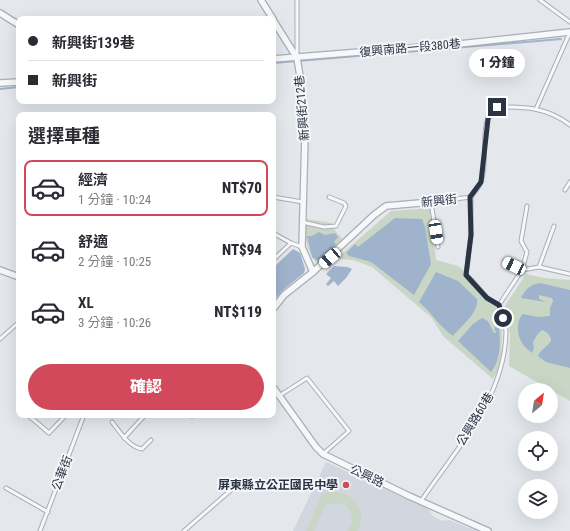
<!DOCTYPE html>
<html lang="zh-TW">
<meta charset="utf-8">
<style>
:root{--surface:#fff;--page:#f2f2f3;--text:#2b2b33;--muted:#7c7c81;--line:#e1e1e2;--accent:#d1495b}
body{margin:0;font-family:"Roboto Condensed","Noto Sans TC",sans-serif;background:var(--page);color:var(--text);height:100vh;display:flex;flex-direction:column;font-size:15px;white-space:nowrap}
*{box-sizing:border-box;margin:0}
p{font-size:13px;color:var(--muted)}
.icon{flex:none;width:22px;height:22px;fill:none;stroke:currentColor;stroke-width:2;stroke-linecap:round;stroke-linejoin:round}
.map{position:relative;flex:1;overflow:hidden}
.details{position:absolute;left:16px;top:112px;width:260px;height:306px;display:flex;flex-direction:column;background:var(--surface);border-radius:8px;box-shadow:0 4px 16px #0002}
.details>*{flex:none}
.banner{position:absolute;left:16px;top:16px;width:260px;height:88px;border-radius:8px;box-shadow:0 4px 16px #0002;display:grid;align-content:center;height:88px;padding:0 12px;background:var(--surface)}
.needle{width:26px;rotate:30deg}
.buttons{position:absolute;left:518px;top:383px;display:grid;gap:8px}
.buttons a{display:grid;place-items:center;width:40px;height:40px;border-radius:50%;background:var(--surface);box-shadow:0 4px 16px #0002;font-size:20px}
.end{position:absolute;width:18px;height:18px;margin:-9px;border:5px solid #2b3445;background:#fff;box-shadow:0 0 0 2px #fff}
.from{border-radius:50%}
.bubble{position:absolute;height:28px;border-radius:14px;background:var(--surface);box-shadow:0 4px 16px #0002;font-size:13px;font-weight:800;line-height:28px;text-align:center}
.car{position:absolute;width:12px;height:24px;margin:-12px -6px;border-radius:5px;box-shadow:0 0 3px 1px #0007;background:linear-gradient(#fff 24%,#345 0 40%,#fff 0 76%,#345 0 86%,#fff 0)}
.banner b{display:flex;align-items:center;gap:14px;height:38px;font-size:15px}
.banner b+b{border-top:1px solid var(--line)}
.banner i{width:10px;height:10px;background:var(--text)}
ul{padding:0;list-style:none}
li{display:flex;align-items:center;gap:12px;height:56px;margin:0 8px 6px;padding:0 4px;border:2px solid transparent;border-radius:8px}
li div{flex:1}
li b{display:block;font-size:15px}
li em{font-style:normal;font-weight:800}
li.current{border-color:var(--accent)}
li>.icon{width:36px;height:36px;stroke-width:1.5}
h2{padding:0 12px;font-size:18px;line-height:48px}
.action{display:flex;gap:8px;margin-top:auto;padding:8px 12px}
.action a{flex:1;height:46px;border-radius:24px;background:var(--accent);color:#fff;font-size:16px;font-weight:800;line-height:46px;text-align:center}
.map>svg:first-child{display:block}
</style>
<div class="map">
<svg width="570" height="531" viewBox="0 0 570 531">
<rect width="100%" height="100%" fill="#e4e7ec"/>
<!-- built -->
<polygon fill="#d2d6de" points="326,462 428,509 433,516 442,521 449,520 477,531 293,531"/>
<!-- green -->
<g fill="#c9d6c5">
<polygon points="430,208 436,260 458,266 475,279 496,305 502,332 501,366 493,379 443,336 432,318 372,267 353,260 336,259 391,211"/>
<path d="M 306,219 L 332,223 L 333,228 L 343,240 L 321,261 L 316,262 C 305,250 305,235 306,219 Z"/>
<polygon points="526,274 544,278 570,280 570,401 509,366 510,333 505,306"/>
<path d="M 332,491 C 355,494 367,508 358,531 L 348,531 C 350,527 353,522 352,518 C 351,503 336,500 325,506 L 314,531 L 306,531 L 323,493 Z"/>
</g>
<!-- water -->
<g fill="#9fb4cc">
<polygon points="395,218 422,219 425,227 431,264 414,295 371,262 349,256 346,253 355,244 358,247"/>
<polygon points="319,232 325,235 335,233 338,237 334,242 336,244 318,261 312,257 307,236 312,236"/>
<polygon points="293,249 300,253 305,269 304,273 283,290 273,301 273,268"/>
<polygon points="334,266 347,267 352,269 346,278 338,286 334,281 328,286 326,284 331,278 326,274"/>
<path d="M 436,272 L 458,281 L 477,299 C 479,313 461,326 453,336 C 440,327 431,312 419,302 Z"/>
<path d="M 540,283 L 570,290 L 570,368 L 546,362 L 538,356 C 541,349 547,347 551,341 C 551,335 547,332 542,330 L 537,335 L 533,342 L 534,348 L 532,353 C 528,350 523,346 521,341 C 517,334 516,320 523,314 L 538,317 L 550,316 L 550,308 L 553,301 L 552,298 L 539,295 L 539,299 L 546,302 L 521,298 C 526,289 529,285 540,283 Z"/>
<path d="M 482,318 L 488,321 L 494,333 L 496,333 L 494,327 L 499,328 C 501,342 500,362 491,372 L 458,341 L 473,324 Z"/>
</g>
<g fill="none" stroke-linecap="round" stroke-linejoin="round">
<!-- stream -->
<g stroke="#9fb4cc" stroke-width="2">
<polyline points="273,63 561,39"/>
<polyline points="0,89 19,87"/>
</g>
<defs>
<g id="lane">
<polyline points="297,0 297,56"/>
<polyline points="540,0 570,22"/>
<polyline points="536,109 570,32"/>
<polyline points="565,190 570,182"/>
<polyline points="273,197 303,202"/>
<polyline points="471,197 471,235 466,275 487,298 499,305"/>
<polyline points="302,222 324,227 336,226 346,206 344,203 329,197"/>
<polyline points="273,233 291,243"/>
<path d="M 438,247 L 431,202 L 471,197 C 474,192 479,188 481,182 C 489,158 479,131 492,109 L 497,107 C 525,107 547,107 570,125"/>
<polyline points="273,260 291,243 302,247"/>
<polyline points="505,261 522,270 539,267 570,274"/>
<polyline points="539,267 554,226"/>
<polyline points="499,305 522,270 527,252 521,241 527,206"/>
<polyline points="0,339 19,322"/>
<polyline points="279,396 307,378 349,431 323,454"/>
<polyline points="28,415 49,433 66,415"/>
<polyline points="192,416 192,415"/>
<path d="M 112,422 C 120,432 129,447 142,449 L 151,440"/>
<polyline points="124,438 145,415"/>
<polyline points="6,488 48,512"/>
<path d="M 421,501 C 456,449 505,398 506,332 C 506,324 501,313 499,305"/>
<polyline points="40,531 84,415"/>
<polyline points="184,531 239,483"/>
</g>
<g id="street">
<polyline points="261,0 273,19"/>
<polyline points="0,13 19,25"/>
<polyline points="273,20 297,58 301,82 305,136 302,247 313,272"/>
<polyline points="273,59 459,44 570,32"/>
<polyline points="0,83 19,82"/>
<polyline points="0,270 19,277"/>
<polyline points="273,309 284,295 313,272 374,215 386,206 431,202"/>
<polyline points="273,387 316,447 323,454 409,496 488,531"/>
</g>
</defs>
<!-- lane casing -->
<use href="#lane" stroke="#a9aeb7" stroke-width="5"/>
<!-- street casing -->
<use href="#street" stroke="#a9aeb7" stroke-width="8"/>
<!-- lane -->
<use href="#lane" stroke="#f7f8fa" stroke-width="3"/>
<!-- street -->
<use href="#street" stroke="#f7f8fa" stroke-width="5.5"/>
</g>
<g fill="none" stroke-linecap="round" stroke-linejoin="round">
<!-- route -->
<polyline stroke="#2b3445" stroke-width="5" points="497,107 492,109 488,119 481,182 470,197 471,235 466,275 487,298 499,305 503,318"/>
</g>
<!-- markers -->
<circle fill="#d1495b" stroke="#f4f6f9" stroke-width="1.5" cx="346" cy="485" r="4"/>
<g text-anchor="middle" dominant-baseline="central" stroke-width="4" stroke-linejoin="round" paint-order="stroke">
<!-- street labels -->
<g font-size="12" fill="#2b3445" stroke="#f4f6f9">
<text transform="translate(410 48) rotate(-5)">復興南路一段380巷</text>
<text transform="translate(302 108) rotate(-95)">新興街212巷</text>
<text transform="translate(439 201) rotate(-6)">新興街</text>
<text transform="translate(475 419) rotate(-59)">公興路60巷</text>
<text transform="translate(62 473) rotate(-69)">公華街</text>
<text transform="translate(367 476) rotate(25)">公興路</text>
</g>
<!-- poi labels -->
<g font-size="12" font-weight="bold" fill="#2b3445" stroke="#f4f6f9" text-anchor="end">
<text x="338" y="485">屏東縣立公正國民中學</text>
</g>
</g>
</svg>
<div class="buttons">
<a><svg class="needle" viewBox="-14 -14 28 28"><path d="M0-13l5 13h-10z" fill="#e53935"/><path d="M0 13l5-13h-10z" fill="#7c7c81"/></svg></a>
<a><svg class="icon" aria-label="locate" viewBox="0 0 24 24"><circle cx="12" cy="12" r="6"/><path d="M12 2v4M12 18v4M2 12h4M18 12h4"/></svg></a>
<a><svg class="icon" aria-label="layers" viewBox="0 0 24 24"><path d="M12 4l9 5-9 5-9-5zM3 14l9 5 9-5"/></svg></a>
</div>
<i class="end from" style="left:503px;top:318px"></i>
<i class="end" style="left:497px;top:107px"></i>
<div class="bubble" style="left:469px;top:49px;width:56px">1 分鐘</div>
<i class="car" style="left:436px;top:232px;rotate:171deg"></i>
<i class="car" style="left:330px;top:258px;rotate:229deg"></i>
<i class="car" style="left:514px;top:266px;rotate:295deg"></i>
<div class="banner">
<b><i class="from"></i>新興街139巷</b>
<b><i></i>新興街</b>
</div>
<section class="details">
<h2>選擇車種</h2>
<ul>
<li class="current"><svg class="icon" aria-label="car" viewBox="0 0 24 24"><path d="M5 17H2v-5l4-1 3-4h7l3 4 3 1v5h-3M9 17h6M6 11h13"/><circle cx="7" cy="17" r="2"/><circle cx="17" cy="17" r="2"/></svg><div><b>經濟</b><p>1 分鐘 · 10:24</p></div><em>NT$70</em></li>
<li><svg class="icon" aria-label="car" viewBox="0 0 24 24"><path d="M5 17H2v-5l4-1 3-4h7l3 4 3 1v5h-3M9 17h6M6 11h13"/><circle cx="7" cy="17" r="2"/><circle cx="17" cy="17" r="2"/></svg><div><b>舒適</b><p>2 分鐘 · 10:25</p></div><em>NT$94</em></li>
<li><svg class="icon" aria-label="car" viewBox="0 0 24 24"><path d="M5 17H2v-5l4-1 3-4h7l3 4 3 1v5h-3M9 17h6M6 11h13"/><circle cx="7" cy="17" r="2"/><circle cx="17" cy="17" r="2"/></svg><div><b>XL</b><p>3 分鐘 · 10:26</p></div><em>NT$119</em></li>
</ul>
<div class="action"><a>確認</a></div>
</section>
</div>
